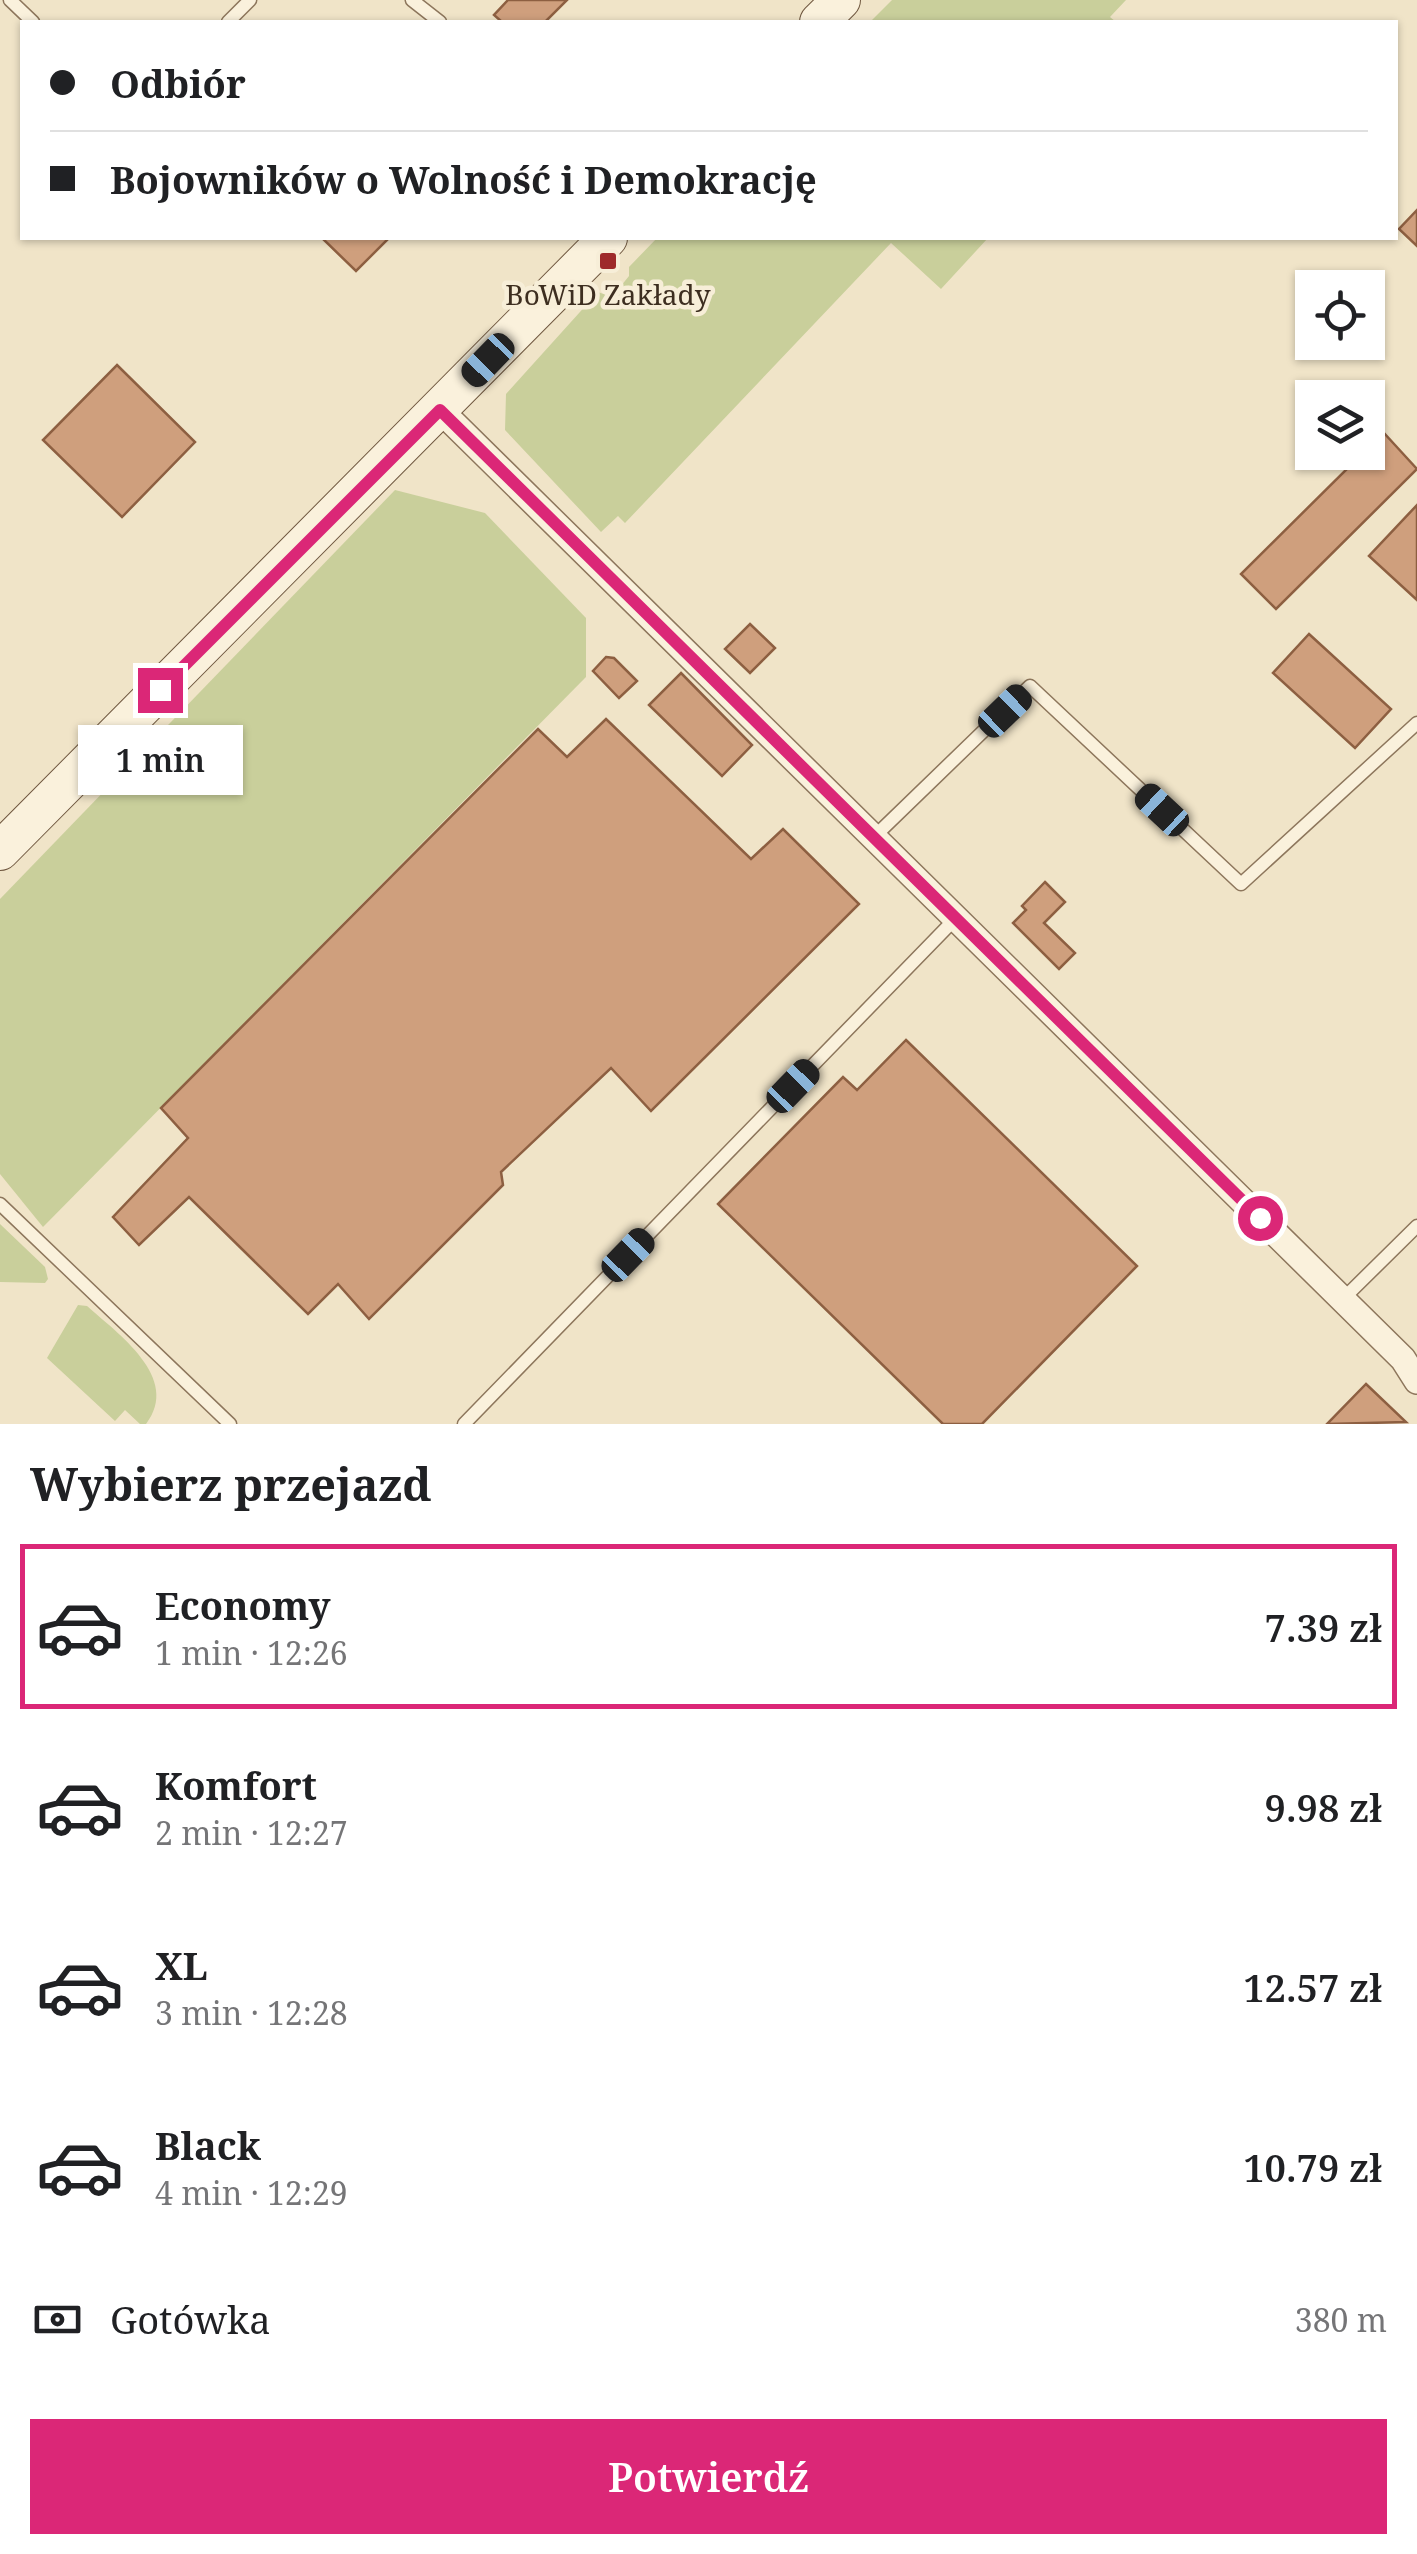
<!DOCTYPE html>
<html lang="pl">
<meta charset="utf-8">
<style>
:root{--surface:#fff;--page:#f6f6f6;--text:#202124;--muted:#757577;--line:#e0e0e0;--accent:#db2777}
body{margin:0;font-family:"Noto Serif",serif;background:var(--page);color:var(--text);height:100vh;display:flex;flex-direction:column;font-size:38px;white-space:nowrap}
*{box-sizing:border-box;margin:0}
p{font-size:32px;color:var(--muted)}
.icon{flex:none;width:55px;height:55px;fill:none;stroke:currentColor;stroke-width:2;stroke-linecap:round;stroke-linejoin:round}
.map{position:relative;height:1424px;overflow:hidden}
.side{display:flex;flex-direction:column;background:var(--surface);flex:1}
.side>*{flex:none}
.top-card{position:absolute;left:20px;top:20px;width:1378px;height:220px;border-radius:0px;box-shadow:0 2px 8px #0004;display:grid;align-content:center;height:220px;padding:0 30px;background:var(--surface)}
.buttons{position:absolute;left:1295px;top:270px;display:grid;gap:20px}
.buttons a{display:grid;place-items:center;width:90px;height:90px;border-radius:0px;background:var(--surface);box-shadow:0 2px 8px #0004;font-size:50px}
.end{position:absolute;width:45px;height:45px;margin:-22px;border:12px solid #db2777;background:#fff;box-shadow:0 0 0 5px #fff}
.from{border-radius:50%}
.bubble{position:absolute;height:70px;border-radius:0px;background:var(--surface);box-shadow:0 2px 8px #0004;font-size:32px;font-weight:600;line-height:70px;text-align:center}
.car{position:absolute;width:30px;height:60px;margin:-30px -15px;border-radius:12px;box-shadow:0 0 8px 2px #0007;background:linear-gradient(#222 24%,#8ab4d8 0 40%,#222 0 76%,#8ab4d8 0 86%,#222 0)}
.top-card b{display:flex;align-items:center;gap:35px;height:95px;font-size:38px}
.top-card b+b{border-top:2px solid var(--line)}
.top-card i{width:25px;height:25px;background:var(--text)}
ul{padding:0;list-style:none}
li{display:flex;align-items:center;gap:30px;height:165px;margin:0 20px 15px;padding:0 10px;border:5px solid transparent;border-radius:0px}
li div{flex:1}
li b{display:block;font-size:38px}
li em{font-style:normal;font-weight:600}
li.current{border-color:var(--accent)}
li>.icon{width:90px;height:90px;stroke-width:1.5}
h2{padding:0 30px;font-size:45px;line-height:120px}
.pay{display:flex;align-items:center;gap:25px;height:110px;padding:0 30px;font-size:38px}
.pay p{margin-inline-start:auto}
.action{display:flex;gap:20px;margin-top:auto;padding:20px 30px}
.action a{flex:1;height:115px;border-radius:0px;background:var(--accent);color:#fff;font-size:40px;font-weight:600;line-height:115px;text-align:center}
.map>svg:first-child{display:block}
</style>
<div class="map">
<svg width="1417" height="1424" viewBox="0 0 1417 1424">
<rect width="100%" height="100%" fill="#f0e4c8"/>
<!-- green -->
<g fill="#c9cf9b">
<polygon points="892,0 1126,0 1110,17 1116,22 870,22"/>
<polygon points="657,238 988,238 941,289 891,243 625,523 618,516 601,532 505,430 506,394 598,292 612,297 629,276 629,267"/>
<polygon points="395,490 485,513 586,618 586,677 43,1227 0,1174 0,899"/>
<polygon points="0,1224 45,1267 48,1279 45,1283 0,1282"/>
<path d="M 78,1305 L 87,1306 C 117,1333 182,1378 146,1424 L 140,1424 L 125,1410 L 115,1421 L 47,1358 Z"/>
</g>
<!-- building -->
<g fill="#cf9f7d" stroke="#8d5f41" stroke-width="2.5">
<polygon points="508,0 567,0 545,22 502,22 494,15"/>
<polygon points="1417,210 1417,246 1399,229"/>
<polygon points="322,238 389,238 356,271"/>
<polygon points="117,365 195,442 122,517 43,440"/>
<polygon points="1384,433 1417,469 1276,609 1241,574 1364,452 1368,452"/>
<polygon points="1417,505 1417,600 1369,556"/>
<polygon points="750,624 775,648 750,673 725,649"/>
<polygon points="1309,634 1391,709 1355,748 1273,673"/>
<polygon points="606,657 614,658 637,681 619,698 593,671"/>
<polygon points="681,673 752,745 722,776 649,705"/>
<polygon points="606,719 751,859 783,829 859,904 651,1111 611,1068 501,1172 503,1185 369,1319 338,1284 308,1314 189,1197 139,1245 113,1217 188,1138 161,1108 538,729 567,757"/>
<polygon points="1045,882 1065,902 1044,923 1075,953 1059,969 1013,923 1026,910 1022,906"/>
<polygon points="906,1040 1137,1266 982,1424 943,1424 718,1204 843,1077 857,1090"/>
<polygon points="1366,1384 1406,1422 1327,1424"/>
</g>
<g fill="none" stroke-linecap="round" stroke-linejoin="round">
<defs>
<g id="lane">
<polyline points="10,0 33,22"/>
<polyline points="412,0 440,22"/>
<polyline points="228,22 250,0"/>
<polyline points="875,836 1030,686 1241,884 1417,723"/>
<polyline points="0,1204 230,1424"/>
<polyline points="1342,1300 1417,1226"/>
<polyline points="464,1424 957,917"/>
</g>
<polyline id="street" points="439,409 1403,1359 1417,1381"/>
<g id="secondary">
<polyline points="819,22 841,0"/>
<polyline points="0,851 608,238"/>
</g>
</defs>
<!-- lane casing -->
<use href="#lane" stroke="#8d765c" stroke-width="15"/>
<!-- street casing -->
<use href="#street" stroke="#8d765c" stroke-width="28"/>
<!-- secondary casing -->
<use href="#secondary" stroke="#6f573f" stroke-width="40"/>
<!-- lane -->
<use href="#lane" stroke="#faf1dc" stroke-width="12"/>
<!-- street -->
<use href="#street" stroke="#faf1dc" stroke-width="25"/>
<!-- secondary -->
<use href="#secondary" stroke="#faf1dc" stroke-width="38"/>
</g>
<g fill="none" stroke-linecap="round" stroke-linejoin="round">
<!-- route -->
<polyline stroke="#db2777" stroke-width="12" points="160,690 440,410 1260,1218"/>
</g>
<!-- markers -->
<rect fill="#9e2a2b" stroke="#f7eed8" stroke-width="4" x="598" y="251" width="20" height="20" rx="5"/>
<g text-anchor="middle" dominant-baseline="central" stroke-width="9" stroke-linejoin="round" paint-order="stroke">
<!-- poi labels -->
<g font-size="28" fill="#3d2e20" stroke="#f7eed8">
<text x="608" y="294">BoWiD Zakłady</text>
</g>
</g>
</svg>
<div class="buttons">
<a><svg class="icon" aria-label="locate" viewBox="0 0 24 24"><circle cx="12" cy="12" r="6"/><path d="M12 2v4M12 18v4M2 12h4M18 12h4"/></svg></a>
<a><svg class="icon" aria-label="layers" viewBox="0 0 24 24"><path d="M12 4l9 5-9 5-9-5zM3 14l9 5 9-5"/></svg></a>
</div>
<i class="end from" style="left:1260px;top:1218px"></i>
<i class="end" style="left:160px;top:690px"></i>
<div class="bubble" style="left:78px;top:725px;width:165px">1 min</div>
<i class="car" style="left:488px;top:360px;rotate:224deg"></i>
<i class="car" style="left:1005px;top:711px;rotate:46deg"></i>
<i class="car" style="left:1162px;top:810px;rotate:313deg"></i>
<i class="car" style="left:793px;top:1086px;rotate:44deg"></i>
<i class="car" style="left:628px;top:1255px;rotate:44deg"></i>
<div class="top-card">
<b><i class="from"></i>Odbiór</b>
<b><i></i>Bojowników o Wolność i Demokrację</b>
</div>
</div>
<section class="side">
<h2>Wybierz przejazd</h2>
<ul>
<li class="current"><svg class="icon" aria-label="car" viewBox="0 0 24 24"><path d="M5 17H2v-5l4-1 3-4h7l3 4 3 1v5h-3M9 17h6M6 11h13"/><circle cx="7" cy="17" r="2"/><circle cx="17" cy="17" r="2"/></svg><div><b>Economy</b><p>1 min · 12:26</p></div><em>7.39 zł</em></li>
<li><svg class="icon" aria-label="car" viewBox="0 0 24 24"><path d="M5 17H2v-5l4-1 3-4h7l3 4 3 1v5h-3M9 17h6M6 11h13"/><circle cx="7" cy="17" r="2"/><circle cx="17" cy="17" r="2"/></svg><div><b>Komfort</b><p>2 min · 12:27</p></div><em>9.98 zł</em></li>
<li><svg class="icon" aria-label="car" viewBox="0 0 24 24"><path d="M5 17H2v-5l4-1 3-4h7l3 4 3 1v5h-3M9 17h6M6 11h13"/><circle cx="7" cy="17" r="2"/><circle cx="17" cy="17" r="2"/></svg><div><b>XL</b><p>3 min · 12:28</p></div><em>12.57 zł</em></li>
<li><svg class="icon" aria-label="car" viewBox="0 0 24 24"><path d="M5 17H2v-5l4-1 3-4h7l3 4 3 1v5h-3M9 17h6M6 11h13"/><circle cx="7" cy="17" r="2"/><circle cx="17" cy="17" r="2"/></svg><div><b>Black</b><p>4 min · 12:29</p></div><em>10.79 zł</em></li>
</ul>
<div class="pay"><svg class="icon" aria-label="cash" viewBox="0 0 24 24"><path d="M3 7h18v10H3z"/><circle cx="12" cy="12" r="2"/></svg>Gotówka<p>380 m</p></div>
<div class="action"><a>Potwierdź</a></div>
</section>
